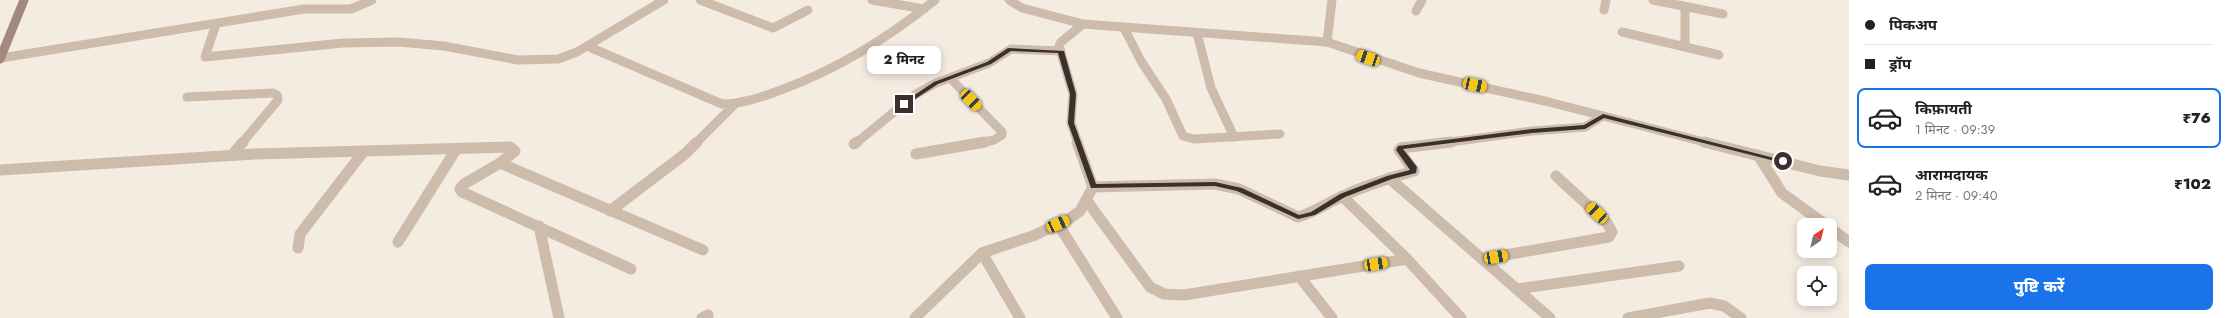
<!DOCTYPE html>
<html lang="hi">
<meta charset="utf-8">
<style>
:root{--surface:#fff;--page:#f6f6f6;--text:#222;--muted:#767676;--line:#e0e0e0;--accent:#1a73e8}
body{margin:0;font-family:Jost,"Noto Sans Devanagari",sans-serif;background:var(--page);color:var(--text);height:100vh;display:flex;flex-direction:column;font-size:15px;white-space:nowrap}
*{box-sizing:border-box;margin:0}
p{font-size:13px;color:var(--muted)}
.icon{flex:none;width:22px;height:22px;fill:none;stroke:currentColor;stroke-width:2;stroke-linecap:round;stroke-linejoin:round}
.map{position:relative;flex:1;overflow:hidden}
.sheet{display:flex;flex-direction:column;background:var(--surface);width:380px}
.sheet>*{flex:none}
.banner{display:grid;align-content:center;height:88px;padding:0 16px;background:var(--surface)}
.needle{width:26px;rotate:35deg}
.buttons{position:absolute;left:1797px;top:218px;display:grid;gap:8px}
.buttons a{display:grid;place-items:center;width:40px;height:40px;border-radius:8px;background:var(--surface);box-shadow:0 2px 10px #0003;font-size:20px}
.end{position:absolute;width:18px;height:18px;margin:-9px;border:5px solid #3b302b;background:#fff;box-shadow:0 0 0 2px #fff}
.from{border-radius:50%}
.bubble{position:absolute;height:28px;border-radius:8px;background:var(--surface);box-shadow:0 2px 10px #0003;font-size:13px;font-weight:800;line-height:28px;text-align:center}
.car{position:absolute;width:12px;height:24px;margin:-12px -6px;border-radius:5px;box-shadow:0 0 3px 1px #0007;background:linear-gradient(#f5c518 24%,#345 0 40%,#f5c518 0 76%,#345 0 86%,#f5c518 0)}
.banner b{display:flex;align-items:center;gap:14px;height:38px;font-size:15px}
.banner b+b{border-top:1px solid var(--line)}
.banner i{width:10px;height:10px;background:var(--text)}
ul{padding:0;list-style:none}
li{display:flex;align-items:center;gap:12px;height:60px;margin:0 8px 6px;padding:0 8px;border:2px solid transparent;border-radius:8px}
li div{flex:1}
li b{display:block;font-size:15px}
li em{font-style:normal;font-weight:800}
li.selected{border-color:var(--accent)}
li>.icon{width:36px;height:36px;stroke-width:1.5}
.button{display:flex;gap:8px;margin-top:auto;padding:8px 16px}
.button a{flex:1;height:46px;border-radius:8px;background:var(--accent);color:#fff;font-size:16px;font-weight:800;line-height:46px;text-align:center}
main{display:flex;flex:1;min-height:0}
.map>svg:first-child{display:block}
</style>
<main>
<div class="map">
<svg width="1849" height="318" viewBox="0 0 1849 318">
<rect width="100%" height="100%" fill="#f4ebe1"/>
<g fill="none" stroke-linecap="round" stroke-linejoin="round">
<!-- street-far1 -->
<g stroke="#cdbbac" stroke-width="9">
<polyline points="700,0 773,28 808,10"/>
<polyline points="872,0 924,9"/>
<polyline points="1009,0 1022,8 1083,24 1327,42 1419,73 1545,101 1708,143"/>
<polyline points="1653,0 1723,14"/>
<polyline points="1685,7 1685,47"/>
<polyline points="1604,10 1606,0"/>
<polyline points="1416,11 1422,0"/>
<polyline points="216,24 205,57 343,43 399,42 444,46 518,60 558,59 577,52 664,0"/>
<polyline points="1124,28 1141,61 1166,99 1183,136 1194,139 1280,134"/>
<polyline points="1622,32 1719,55"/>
<polyline points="1197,33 1211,88 1234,137"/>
<polyline points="1327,42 1332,0"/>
<path d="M 587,46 L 722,104 C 742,104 762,97 781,90 C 838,69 888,38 935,0"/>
<polyline points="1,58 304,9 351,9 372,0"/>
<polyline points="950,78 1002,132 1002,135 994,140 980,143"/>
<polyline points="187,97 273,93 277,95 278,100 242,143"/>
<polyline points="696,143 734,105"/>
<polyline points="856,143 916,94 936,83 989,63 1011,49 1061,51"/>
<polyline points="1078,143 1071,123 1073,94 1059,46 1061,42 1083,24"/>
<polyline points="1443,143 1532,131 1585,127 1603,116"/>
</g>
<!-- street -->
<g stroke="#cdbbac" stroke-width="11">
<polyline points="1704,142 1820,171 1849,175"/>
<polyline points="854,144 857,142"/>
<polyline points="916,154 985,142"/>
<polyline points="232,155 243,142"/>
<polyline points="1758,155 1782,193 1826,225"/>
<polyline points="500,163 464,184 460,189 462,192 631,269"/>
<polyline points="0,170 255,154 510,147 515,151 500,163 703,250"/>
<polyline points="1389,178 1550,318"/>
<path d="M 1093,187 L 1215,184 L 1239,189 L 1298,217 C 1315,212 1327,203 1343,196 C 1366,185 1390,178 1414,171 L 1399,150 L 1401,148 L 1451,142"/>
<polyline points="1342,196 1407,259 1461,318"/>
<polyline points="1087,201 1150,287 1164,294 1184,295 1407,259"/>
<polyline points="610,211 685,154 697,142"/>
<polyline points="1058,224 1117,318"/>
<polyline points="539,226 559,318"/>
<polyline points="1830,228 1849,242"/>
<polyline points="398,242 457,148"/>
<polyline points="298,248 300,234 364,151"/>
<polyline points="982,253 1020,318"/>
<polyline points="1482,259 1609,237 1612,232 1607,223 1556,176"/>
<polyline points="1299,276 1332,318"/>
<polyline points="1517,289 1679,266"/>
<polyline points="702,318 708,315"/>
<polyline points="915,318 982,253 1035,235 1069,219 1080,211 1093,187 1077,142"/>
<polyline points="1628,318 1710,303 1724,306 1741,318"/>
</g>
<!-- secondary -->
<polyline stroke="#a18a7d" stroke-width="9" points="0,59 24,0"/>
</g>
<!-- route -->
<polygon fill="#3b302b" points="1008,48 1064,51 1076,94 1074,123 1096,184 1215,182 1242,188 1299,215 1311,212 1340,194 1387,176 1410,170 1396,150 1398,146 1532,129 1584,125 1603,114 1786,161 1783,163 1604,118 1585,129 1532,133 1403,149 1417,167 1416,173 1392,179 1345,197 1315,215 1298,219 1237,191 1215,186 1091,188 1068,123 1070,94 1058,53 1011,51 991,64 938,84 906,105 901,104 934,82 987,62"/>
</svg>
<div class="buttons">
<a><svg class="needle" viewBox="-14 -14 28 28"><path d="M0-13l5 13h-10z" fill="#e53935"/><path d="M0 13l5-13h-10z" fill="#767676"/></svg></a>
<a><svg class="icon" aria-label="locate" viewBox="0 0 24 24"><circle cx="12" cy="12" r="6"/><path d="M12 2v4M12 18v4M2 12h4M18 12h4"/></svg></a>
</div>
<i class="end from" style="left:1783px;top:161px"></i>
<i class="end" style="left:904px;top:104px"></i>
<div class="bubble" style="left:867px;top:46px;width:74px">2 मिनट</div>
<i class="car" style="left:1368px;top:58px;rotate:289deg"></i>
<i class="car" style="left:1475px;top:85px;rotate:102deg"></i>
<i class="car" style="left:971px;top:100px;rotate:136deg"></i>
<i class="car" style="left:1597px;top:213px;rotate:313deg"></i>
<i class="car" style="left:1058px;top:224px;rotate:66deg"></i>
<i class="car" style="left:1496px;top:257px;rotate:80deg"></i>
<i class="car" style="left:1376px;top:264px;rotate:81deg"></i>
</div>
<section class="sheet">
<div class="banner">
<b><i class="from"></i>पिकअप</b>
<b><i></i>ड्रॉप</b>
</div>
<ul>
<li class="selected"><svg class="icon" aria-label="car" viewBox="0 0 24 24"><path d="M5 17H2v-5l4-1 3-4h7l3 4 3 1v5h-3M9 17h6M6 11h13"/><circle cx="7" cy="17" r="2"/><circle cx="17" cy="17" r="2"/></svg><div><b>किफ़ायती</b><p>1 मिनट · 09:39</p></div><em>₹76</em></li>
<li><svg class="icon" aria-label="car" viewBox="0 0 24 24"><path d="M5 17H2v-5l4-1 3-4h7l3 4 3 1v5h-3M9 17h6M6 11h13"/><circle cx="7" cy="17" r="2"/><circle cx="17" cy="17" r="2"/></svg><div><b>आरामदायक</b><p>2 मिनट · 09:40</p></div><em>₹102</em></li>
</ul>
<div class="button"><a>पुष्टि करें</a></div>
</section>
</main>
